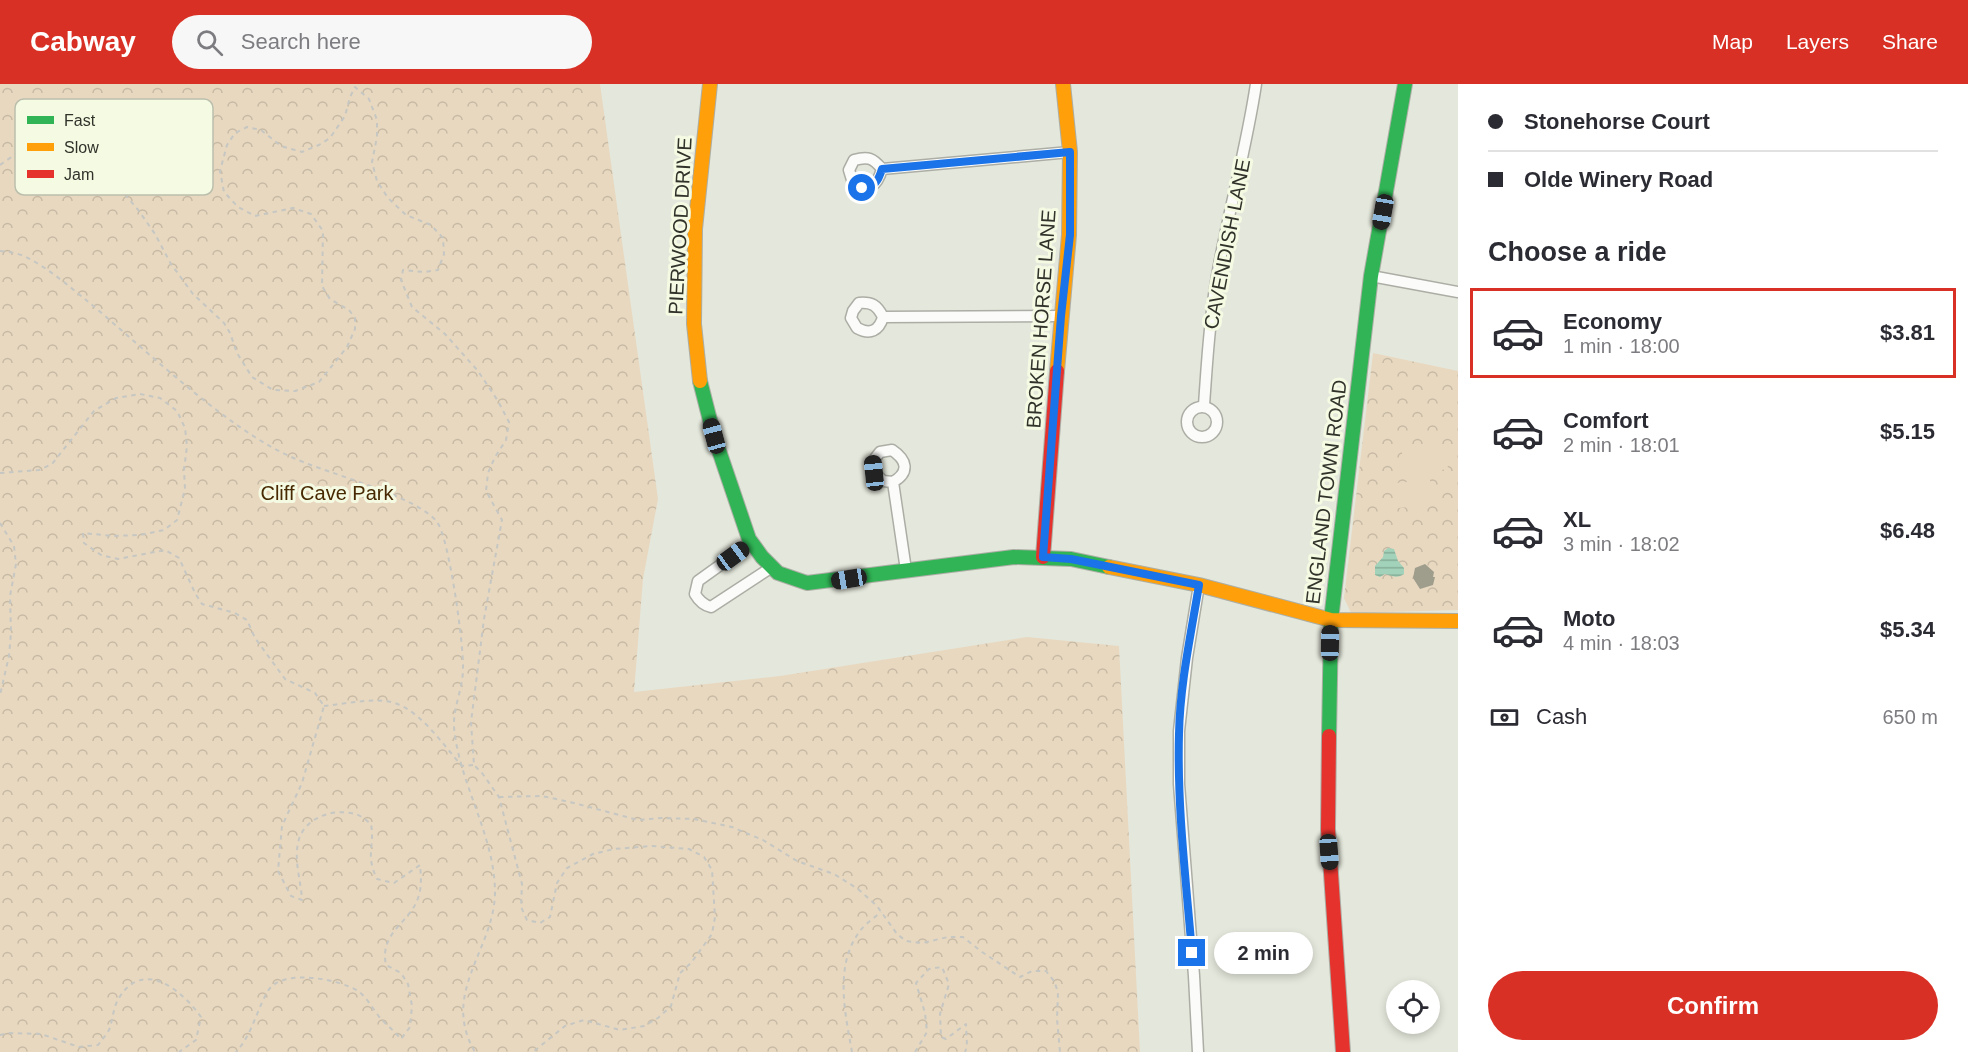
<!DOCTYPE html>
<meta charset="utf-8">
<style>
:root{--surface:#fff;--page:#f7f7f7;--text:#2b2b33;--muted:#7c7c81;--line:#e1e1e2;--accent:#d93025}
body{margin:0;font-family:Helvetica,sans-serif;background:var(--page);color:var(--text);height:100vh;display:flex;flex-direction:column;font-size:22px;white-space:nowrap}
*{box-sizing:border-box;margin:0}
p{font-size:20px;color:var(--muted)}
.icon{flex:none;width:33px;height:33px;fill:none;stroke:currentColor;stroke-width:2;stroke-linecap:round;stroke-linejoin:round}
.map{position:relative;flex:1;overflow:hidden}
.side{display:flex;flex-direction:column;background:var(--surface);width:510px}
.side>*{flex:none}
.hud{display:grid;align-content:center;height:132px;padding:0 30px;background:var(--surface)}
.tools{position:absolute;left:1386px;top:896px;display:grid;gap:12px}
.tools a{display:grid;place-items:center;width:54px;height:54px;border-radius:50%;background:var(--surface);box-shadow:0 3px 9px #0003;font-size:30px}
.end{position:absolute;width:27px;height:27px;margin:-14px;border:8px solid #1a73e8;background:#fff;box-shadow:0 0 0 3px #fff}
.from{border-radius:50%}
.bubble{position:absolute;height:42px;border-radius:21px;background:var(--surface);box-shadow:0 3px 9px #0003;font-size:20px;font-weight:800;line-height:42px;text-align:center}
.car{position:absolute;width:18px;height:36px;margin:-18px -9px;border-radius:8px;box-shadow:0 0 4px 2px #0007;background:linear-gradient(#222 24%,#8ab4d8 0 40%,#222 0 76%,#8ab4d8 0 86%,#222 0)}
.hud b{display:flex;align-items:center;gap:21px;height:57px;font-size:22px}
.hud b+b{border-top:2px solid var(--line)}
.hud i{width:15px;height:15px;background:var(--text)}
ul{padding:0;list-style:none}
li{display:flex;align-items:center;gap:18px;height:90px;margin:0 12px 9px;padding:0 18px;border:3px solid transparent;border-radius:0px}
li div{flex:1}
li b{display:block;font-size:22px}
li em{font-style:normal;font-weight:800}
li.selected{border-color:var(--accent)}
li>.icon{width:54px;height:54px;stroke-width:1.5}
h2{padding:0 30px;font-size:27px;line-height:72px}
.pay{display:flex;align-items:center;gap:15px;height:66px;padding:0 30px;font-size:22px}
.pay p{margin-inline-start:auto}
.button{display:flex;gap:12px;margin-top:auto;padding:12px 30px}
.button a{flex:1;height:69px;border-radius:36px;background:var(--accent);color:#fff;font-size:24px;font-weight:800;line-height:69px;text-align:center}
header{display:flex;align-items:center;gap:36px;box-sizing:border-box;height:84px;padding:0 30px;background:var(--accent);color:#fff}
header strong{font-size:28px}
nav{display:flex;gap:33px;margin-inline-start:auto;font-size:21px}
.search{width:420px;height:54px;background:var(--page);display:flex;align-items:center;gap:15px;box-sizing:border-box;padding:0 21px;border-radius:33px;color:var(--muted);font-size:22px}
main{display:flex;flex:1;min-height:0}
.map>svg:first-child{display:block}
</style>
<header>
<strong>Cabway</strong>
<div class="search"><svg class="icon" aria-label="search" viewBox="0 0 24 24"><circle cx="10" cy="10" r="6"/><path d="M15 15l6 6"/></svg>Search here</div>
<nav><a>Map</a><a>Layers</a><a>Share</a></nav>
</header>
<main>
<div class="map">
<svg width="1458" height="968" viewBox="0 0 1458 968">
<defs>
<pattern id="park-crowns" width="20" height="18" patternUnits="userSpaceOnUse" patternTransform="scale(1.5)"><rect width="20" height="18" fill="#e8d8c0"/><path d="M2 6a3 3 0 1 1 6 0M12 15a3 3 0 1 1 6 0" fill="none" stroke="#c7baa5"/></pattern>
<pattern id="water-rules" width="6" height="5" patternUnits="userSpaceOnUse" patternTransform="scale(1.5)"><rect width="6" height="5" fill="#a2d3ba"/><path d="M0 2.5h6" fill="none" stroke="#85ac97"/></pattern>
</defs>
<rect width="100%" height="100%" fill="#e4e7db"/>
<!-- park -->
<g fill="url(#park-crowns)">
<polygon points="0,0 600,0 658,415 643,495 634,608 780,592 1027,553 1119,562 1140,968 0,968"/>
<polygon points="1373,269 1458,287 1458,526 1351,529 1344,514"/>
</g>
<!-- pitch -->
<g fill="#e8d8c0">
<polygon points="1446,364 1448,385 1404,391 1402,368"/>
<polygon points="1430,396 1432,421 1398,424 1396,399"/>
</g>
<!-- water -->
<path fill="url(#water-rules)" d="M 1388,464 L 1394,465 L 1398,477 L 1404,484 L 1404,490 C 1397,495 1393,492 1385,490 L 1380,493 L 1375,491 L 1375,482 L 1383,473 L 1384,467 Z"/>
<!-- building -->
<polygon fill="#9f9d8c" points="1425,480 1434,488 1433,493 1435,493 1433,501 1420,505 1413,494 1415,484"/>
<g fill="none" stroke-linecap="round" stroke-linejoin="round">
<defs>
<g id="street">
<path d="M 882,85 C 877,102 870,108 853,99 L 849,86 L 854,76 C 868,72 873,74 882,85 L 1070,68"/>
<polyline points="1371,192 1458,208"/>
<path d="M 883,233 C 879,247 870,251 857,244 L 851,234 L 853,227 L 859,219 C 872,218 877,221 883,233 L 1061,232"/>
<path d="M 1204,321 C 1207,280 1209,239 1216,198 C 1227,132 1246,67 1256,0"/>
<circle cx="1202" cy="338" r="15"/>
<path d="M 893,398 L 883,397 L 875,389 L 873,377 L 880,368 L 892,366 C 907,376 910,388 893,398 L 906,486"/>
<path d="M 751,459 L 698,497 L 695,510 C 699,517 703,521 711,523 L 772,483"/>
<polyline points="1198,968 1194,892 1179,700 1179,647 1187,574 1199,501"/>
</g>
<g id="fast">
<polyline points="700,297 714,352 749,455 762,473 778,489 807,499 1014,473 1071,475 1109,483"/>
<polyline points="1329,652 1331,536 1371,192 1405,0"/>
</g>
<g id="slow">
<polyline points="1057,287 1069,151 1070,68 1063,0"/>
<polyline points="700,297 694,240 695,145 710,0"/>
<polyline points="1109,483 1199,501 1331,536 1458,537"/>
</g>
<g id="jam">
<polyline points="1043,473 1057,287"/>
<polyline points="1329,652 1328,745 1343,968"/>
</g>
</defs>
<!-- street casing -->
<use href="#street" stroke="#acaea5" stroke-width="13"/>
<!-- fast casing -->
<use href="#fast" stroke="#acaea5" stroke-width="16"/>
<!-- slow casing -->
<use href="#slow" stroke="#acaea5" stroke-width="16"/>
<!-- jam casing -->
<use href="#jam" stroke="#acaea5" stroke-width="16"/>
<!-- path -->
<g stroke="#c6c7c2" stroke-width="2" stroke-dasharray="4.5 4.5" stroke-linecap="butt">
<polyline points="0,81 47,48 63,42 80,45 113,96 139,127 155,150 171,180 193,210 224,239 230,249 237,269 252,293 273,306 295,307 319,298 347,263 355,245 355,234 349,226 330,215 322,202 323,147 311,130 293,124 255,132 238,123 224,108 220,87 227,61 235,49 247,43 261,46 281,62 302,68 319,61 330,54 345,32 350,13 355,3 369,15 377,36 377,53 372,78 377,97 388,114 406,131 431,141 443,154 444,170 438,186 424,188 403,186 401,196 412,223 445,250 478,287 498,317 509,338 506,356 495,373 488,389 486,407 502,436 484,535 471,638 474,681 482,689 499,713 522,800 521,823 527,836 540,839 550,833 557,799 567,784 593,770 614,765 652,762 689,765 704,773 712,786 715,833 712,850 691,879 680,889 671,922 658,934 644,942 620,946 584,936 565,942 533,968"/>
<path d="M 0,167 C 9,168 18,169 26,173 C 50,185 71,204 91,220 C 131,254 169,289 210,321 C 236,341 265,362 296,375 C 329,390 417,412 437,438 C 449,453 464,562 463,585 C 463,604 453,624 454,643 C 459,700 495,751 495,809 C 494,866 440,909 475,968"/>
<path d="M 0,389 L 39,386 L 52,380 L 94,327 L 116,314 L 140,310 L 160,314 L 177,327 L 185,344 L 187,362 L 184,386 L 185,405 L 177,436 L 164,446 L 140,451 L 113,452 L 83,449 L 84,459 L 101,471 L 118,475 L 165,466 L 179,474 L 195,509 L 202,520 L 235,529 L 247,536 L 255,554 L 285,595 L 315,609 L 324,622 L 302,699 L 282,742 L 278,787 L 291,812 L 302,816 C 301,796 293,775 299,755 C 306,733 334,724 355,730 C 360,731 366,736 371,740 C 375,763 365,770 377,795 L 394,799 L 420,781 C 421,792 422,804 418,814 C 410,839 379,848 386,881 L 401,889 L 408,900 L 412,922 L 410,943 L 401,955 C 395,948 388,942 381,935 C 374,927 367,913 358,907 C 339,895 281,884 268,907 C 256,927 252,951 236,968"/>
<polyline points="0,439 14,462 16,480 10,512 11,549 9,572 0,611"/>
<path d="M 324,622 C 344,620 365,615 385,617 C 417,620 442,660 462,682 L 474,681"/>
<polyline points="499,713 542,712 574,719 638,736 662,734 694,735 732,743 763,756 797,777 834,790 858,805 877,822 897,850 906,857 922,859 948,853 963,853 982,868 1020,893 1032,887 1046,887 1054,897 1058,908 1057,935 1060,968"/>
<path d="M 0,951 L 9,949 L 41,950 L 79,963 L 98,961 C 102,956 106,951 109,946 C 113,936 113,923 119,914 C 143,874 182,906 201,933 L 196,956 L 179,968"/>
<path d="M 852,968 C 845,929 834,881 860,847 C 865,840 874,834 881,828"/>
<polyline points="915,968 927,948 925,929 916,899 929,885 942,883 949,900 940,930 941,953 946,955 966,940 967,962 965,968"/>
</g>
<!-- street -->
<use href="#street" stroke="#fbfbfa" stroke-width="10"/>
<!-- fast -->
<use href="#fast" stroke="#30b455" stroke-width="14"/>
<!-- slow -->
<use href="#slow" stroke="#ff9f0a" stroke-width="14"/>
<!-- jam -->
<use href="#jam" stroke="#e5322d" stroke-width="14"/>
</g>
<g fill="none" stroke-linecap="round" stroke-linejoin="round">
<!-- route -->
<path stroke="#1a73e8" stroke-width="8" d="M 862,104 C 875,102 878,98 882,85 L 1070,68 L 1070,151 L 1061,232 L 1043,473 L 1071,475 L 1199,501 C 1191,550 1180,600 1179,650 C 1177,723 1186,796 1192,869"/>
</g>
<g text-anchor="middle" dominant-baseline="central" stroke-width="6" stroke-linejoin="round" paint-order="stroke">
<!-- street labels -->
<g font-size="20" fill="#31332b" stroke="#f5fae3">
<text transform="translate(680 142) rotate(-87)">PIERWOOD DRIVE</text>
<text transform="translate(1227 160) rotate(-79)">CAVENDISH LANE</text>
<text transform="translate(1041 235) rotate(-86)">BROKEN HORSE LANE</text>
<text transform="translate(1326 408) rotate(-83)">ENGLAND TOWN ROAD</text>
</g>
<!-- park labels -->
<g font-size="20" fill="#472902" stroke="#f5fae3">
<text x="327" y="409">Cliff Cave Park</text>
</g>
</g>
<!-- legend -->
<rect x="15" y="15" width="198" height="96" rx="9" fill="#f5fae3" stroke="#babeac" stroke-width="1.5"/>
<rect x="27" y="32" width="27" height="8" fill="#30b455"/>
<rect x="27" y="59" width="27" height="8" fill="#ff9f0a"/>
<rect x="27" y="86" width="27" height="8" fill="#e5322d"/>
<g font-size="16" fill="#31332b">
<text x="64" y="42">Fast</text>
<text x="64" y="69">Slow</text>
<text x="64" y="96">Jam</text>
</g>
</svg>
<div class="tools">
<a><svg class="icon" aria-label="locate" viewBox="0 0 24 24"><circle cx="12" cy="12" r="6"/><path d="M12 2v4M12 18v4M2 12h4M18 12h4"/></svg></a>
</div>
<i class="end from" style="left:862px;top:104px"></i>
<i class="end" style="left:1192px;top:869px"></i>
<div class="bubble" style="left:1214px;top:848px;width:99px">2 min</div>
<i class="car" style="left:1383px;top:128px;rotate:190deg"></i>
<i class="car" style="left:714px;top:352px;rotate:345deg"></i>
<i class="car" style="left:874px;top:389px;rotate:354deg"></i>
<i class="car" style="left:733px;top:472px;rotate:54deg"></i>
<i class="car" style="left:849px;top:495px;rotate:261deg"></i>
<i class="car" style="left:1330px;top:559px;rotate:1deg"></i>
<i class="car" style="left:1329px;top:768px;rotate:176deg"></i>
</div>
<section class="side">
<div class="hud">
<b><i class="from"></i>Stonehorse Court</b>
<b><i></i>Olde Winery Road</b>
</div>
<h2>Choose a ride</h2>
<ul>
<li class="selected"><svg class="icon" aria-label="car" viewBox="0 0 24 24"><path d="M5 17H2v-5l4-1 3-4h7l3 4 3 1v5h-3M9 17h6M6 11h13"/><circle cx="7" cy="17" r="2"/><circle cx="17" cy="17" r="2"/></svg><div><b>Economy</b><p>1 min · 18:00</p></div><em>$3.81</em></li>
<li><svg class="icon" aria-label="car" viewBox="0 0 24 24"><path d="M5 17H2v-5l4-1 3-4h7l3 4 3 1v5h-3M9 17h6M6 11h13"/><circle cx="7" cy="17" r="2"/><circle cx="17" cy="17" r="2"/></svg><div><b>Comfort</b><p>2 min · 18:01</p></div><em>$5.15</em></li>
<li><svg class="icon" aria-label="car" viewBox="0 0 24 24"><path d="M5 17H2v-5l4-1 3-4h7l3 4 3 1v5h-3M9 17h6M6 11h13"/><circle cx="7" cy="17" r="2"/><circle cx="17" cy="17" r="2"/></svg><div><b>XL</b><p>3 min · 18:02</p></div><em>$6.48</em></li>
<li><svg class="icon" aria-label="car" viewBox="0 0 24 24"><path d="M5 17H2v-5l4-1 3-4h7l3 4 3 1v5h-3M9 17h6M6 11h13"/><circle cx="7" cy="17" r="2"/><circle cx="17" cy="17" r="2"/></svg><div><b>Moto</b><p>4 min · 18:03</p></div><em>$5.34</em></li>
</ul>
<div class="pay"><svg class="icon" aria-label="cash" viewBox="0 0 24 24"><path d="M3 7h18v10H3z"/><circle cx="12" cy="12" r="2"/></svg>Cash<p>650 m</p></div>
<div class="button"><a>Confirm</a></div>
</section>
</main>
